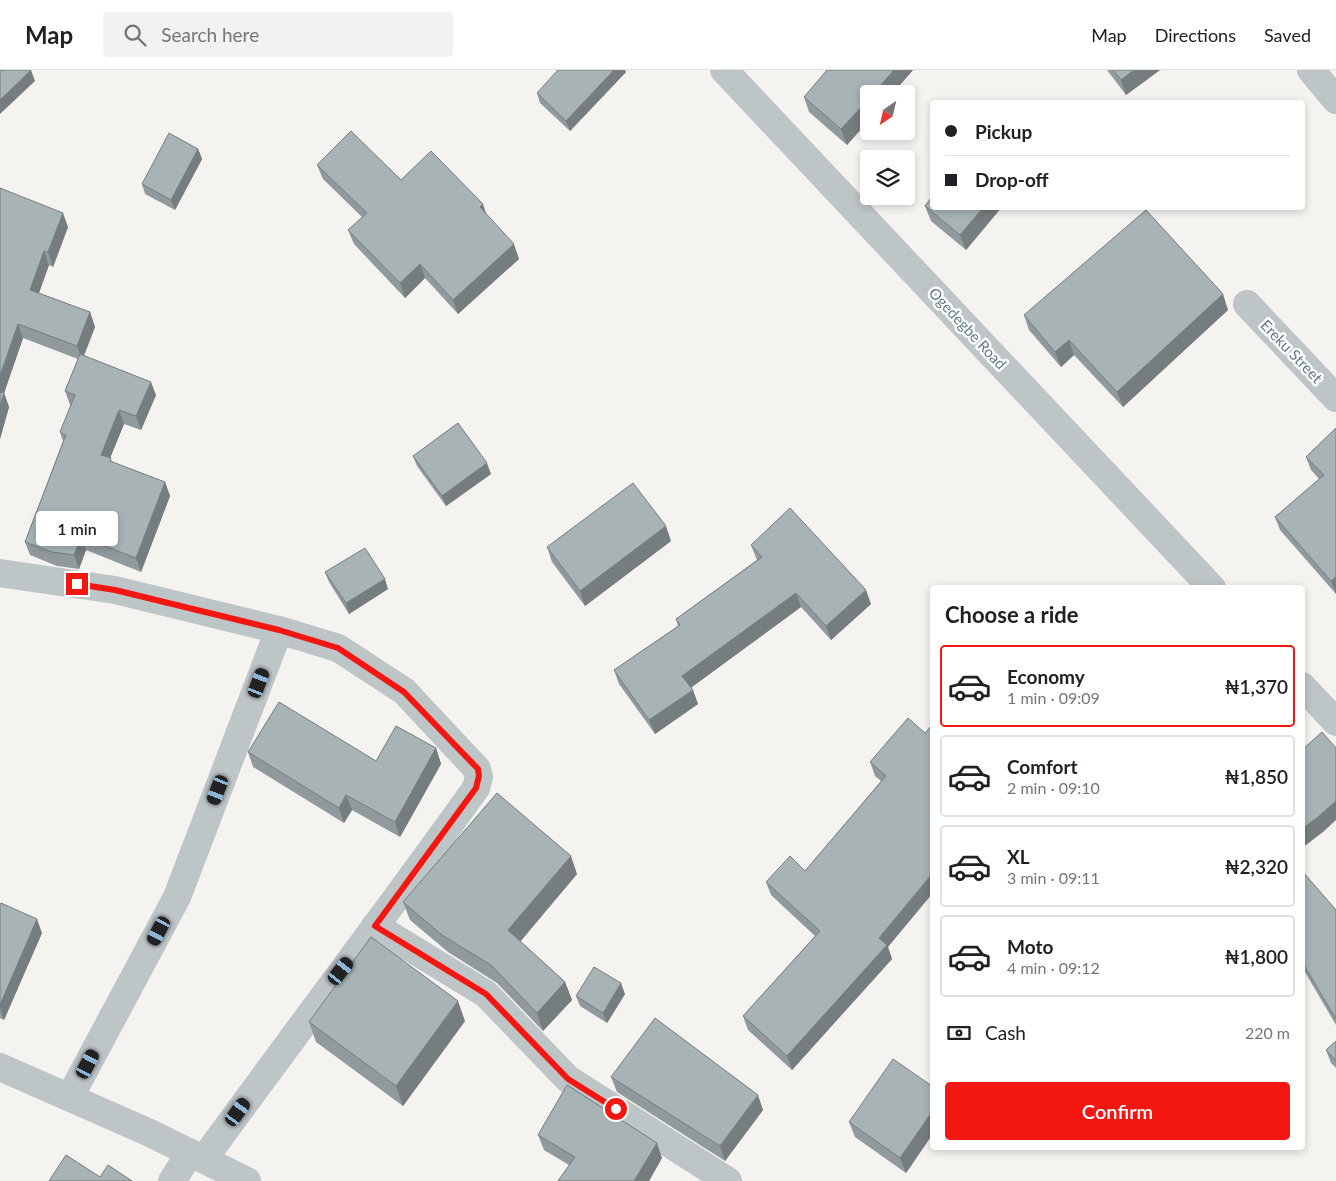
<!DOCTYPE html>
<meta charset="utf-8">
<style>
:root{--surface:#fff;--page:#f2f2f2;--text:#202124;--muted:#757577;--line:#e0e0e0;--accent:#f31611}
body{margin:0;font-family:Lato,sans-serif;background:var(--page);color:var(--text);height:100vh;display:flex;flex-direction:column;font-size:19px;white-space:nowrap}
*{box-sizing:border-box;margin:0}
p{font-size:16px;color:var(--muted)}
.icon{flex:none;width:28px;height:28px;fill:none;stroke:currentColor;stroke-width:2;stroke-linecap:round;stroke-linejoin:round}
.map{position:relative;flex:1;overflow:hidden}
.panel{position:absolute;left:930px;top:515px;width:375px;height:565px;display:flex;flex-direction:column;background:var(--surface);border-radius:5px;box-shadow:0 2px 8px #0003}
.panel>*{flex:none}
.top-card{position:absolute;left:930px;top:30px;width:375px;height:110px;border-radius:5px;box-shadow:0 2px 8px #0003;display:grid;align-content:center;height:110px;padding:0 15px;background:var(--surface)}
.needle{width:32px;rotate:214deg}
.tools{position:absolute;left:860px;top:15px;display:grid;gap:10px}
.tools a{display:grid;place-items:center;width:55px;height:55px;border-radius:5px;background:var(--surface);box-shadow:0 2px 8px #0003;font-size:25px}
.end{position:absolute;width:22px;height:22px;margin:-11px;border:6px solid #f31611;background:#fff;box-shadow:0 0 0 2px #fff}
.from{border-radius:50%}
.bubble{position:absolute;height:35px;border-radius:5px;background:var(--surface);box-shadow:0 2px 8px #0003;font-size:16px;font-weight:600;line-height:35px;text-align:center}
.car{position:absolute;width:15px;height:30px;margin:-15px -8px;border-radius:6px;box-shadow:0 0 4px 1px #0007;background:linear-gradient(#222 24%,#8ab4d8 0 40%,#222 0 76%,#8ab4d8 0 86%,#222 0)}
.top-card b{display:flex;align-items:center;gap:18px;height:48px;font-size:19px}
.top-card b+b{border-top:1px solid var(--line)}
.top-card i{width:12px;height:12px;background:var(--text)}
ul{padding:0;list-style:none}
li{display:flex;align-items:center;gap:15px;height:82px;margin:0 10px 8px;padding:0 5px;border:2px solid var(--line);border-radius:5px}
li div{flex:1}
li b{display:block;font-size:19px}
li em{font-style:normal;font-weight:600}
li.current{border-color:var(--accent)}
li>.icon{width:45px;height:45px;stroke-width:1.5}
h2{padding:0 15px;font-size:22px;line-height:60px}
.pay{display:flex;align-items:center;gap:12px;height:55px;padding:0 15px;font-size:19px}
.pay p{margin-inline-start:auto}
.cta{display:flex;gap:10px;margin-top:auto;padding:10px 15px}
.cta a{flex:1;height:58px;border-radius:5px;background:var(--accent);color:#fff;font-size:20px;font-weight:600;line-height:58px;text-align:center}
header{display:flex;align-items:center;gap:30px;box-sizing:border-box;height:70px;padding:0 25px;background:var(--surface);border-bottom:1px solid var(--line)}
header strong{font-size:24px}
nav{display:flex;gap:28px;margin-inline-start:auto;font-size:18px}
.search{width:350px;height:45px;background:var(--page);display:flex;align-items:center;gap:12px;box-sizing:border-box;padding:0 18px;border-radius:5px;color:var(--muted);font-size:19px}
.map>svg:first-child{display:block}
</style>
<header>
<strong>Map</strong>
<div class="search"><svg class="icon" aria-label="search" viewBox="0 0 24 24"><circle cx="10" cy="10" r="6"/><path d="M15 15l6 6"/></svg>Search here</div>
<nav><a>Map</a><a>Directions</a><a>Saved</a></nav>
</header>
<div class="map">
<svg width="1336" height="1111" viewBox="0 0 1336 1111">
<rect width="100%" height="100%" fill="#f4f3ef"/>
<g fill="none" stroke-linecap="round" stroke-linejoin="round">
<!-- minor -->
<g stroke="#bec5c7" stroke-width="28">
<polyline points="724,0 1212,518"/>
<polyline points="1311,0 1336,30"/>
<polyline points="1247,234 1336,328"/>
<path d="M 0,503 L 115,520 L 279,560 L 338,578 L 404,621 L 477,699 L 479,707 L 476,718 C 387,843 294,965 204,1089"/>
<polyline points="1302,616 1336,652"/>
<polyline points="375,856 486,924 568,1009 728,1111"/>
<polyline points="0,997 150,1063 247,1111"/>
<polyline points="70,1027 177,827 279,560"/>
<polyline points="172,1111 190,1083"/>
</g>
</g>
<!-- wall -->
<g fill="#909a9c">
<polygon points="913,0 892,24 869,24 869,50 847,75 809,42 804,27"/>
<polygon points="1107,0 1160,0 1126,25"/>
<polygon points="626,2 570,61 540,33 537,23"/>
<polygon points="198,79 202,89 175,140 145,124 142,114"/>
<polygon points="317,95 401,110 486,144 519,189 458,244 425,208 405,228 354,174 348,160 362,147 323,109"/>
<polygon points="0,118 68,157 53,197 49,195 39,223 90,242 95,257 84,286 156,325 141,360 124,354 110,388 112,392 165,412 170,426 141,502 86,480 79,499 57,496 30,485 25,472 63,371 60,362 71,335 70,335 65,321 78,289 23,268 4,323 9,337 0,369"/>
<polygon points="925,136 1001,138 966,180 931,151"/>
<polygon points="1228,240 1123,337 1074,285 1061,297 1029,260 1024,245"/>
<polygon points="1336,358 1336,524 1280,460 1275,447 1319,409 1311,400 1306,387"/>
<polygon points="413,386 491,404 446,436 417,396"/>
<polygon points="671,471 585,536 552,492 547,477"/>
<polygon points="751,475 871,534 831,570 801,537 691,617 698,634 655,664 619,614 614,600 678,556 676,549 757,490"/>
<polygon points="325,502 388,519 349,544 329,512"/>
<polygon points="925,663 888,877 892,889 792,1000 748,960 743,946 815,866 771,825 766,812 805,801 881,711 875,706 870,692"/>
<polygon points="436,678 441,694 400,767 352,740 344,753 253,697 248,682 376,691"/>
<polygon points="1302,801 1336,840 1336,955 1302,897"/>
<polygon points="577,804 520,871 565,912 572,930 543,961 497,913 448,882 410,850 403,832"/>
<polygon points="0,835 42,863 4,950 0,948"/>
<polygon points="625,924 607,953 580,936 576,926"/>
<polygon points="465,951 403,1036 316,972 309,952"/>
<polygon points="1336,971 1336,998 1331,993 1326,980"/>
<polygon points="611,1007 763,1040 725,1091 617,1022"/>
<polygon points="932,1016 932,1065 906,1103 855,1067 849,1052"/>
<polygon points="538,1065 662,1088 649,1111 558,1111 569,1095 544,1080"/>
</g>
<!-- shaded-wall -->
<g fill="#757d7f">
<polygon points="31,0 35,11 0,44 0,30"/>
<polygon points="614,0 625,0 626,2 570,61 566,51"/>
<polygon points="894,0 913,0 892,24 873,24"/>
<polygon points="1134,0 1160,0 1126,25 1121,10"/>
<polygon points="869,29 869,50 847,75 841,59"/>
<polygon points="198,79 202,89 175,140 171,130"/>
<polygon points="483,134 488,149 480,137"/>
<polygon points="983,138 1001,138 966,180 960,165"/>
<polygon points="63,143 68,157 53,197 48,182"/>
<polygon points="514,174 519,189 458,244 453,230"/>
<polygon points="44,181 49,195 35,234 30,220"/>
<polygon points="420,194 425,208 405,228 400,213"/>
<polygon points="1223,224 1228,240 1123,337 1117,322"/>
<polygon points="90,242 95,257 82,290 77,276"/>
<polygon points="18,254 23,268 0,335 0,306"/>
<polygon points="1069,270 1074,285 1061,297 1055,282"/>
<polygon points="151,312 156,325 141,360 136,346"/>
<polygon points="4,323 9,337 0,369 0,337"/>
<polygon points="119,340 124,354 106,398 101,385"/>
<polygon points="487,393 491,404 446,436 442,426"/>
<polygon points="165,412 170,426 141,502 136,488"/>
<polygon points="666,456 671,471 585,536 580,521"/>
<polygon points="81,467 86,480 79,499 74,485"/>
<polygon points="1336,507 1336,524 1331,511"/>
<polygon points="385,509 388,519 349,544 346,533"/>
<polygon points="866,520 871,534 831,570 826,556"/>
<polygon points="796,523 801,537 688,620 682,606"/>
<polygon points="693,620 698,634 655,664 649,650"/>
<polygon points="436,678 441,694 400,767 395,752"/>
<polygon points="346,725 352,740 344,753 339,738"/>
<polygon points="1336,731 1336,750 1323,762 1302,778 1302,759"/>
<polygon points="571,786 577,804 515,878 508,860"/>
<polygon points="932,804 932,824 888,877 892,889 792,1000 787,986 879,868"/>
<polygon points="37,849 42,863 4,950 0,938 0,935"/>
<polygon points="565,912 572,930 543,961 537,943"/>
<polygon points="621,913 625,924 607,953 603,943"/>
<polygon points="458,931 465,951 403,1036 396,1016"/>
<polygon points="758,1025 763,1040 725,1091 720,1076"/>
<polygon points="932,1042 932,1065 906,1103 900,1088"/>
<polygon points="657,1073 662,1088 649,1111 634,1111"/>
</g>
<!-- building -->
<g fill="#a7b3b5" stroke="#757d7f">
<polygon points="0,0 31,0 0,30"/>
<polygon points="558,0 614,0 566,51 537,23"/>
<polygon points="827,0 894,0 873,24 869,24 869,29 841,59 804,27"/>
<polygon points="1113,0 1134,0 1121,10"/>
<polygon points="351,61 401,110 431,81 483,134 480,137 514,174 453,230 420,194 400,213 348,160 367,143 317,95"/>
<polygon points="169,63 198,79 171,130 142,114"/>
<polygon points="0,118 63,143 48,182 44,181 30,220 90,242 77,276 18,254 0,306"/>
<polygon points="932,127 932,138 983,138 960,165 925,136"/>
<polygon points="1146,140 1223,224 1117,322 1069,270 1055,282 1024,245"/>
<polygon points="80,284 151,312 136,346 119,340 101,385 111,388 110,391 165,412 136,488 81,467 74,485 52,482 25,472 66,365 60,362 75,325 65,321"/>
<polygon points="0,322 4,323 0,337"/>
<polygon points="458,353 487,393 442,426 413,386"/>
<polygon points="1336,358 1336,507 1331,511 1275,447 1324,405 1306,387"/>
<polygon points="633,413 666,456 580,521 547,477"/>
<polygon points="790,438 866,520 826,556 796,523 682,606 693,620 649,650 614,600 680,555 676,549 762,487 751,475"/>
<polygon points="365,478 385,509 346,533 325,502"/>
<polygon points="279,632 376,691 396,656 436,678 395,752 346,725 339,738 248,682"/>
<polygon points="908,648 925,663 932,655 932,804 879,868 887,875 787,986 743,946 820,861 766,812 790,786 805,801 886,706 870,692"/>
<polygon points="1322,662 1336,678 1336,731 1318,747 1302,759 1302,680"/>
<polygon points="497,723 571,786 508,860 565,912 537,943 491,895 442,865 403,832"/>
<polygon points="1302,801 1336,840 1336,949 1302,892"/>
<polygon points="1,833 37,849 0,935 0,835"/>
<polygon points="371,867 458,931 396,1016 309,952"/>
<polygon points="594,897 621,913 603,943 576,926"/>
<polygon points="655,948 758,1025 720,1076 611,1007"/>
<polygon points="1336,971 1336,991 1326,980"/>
<polygon points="893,989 932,1016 932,1042 900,1088 849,1052"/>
<polygon points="567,1015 657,1073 634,1111 558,1111 575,1087 538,1065"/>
<polygon points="66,1085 100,1107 108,1095 132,1111 49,1111"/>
</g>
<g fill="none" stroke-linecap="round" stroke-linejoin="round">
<!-- route -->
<polyline stroke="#f31611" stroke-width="6" points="77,514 115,520 279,560 338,578 404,622 478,699 479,706 476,718 375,856 486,924 568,1009 616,1039"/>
</g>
<g text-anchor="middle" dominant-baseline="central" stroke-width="5" stroke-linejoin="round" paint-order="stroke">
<!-- street labels -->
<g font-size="15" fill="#607b83" stroke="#fff">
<text transform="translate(968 258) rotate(47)">Ogedegbe Road</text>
<text transform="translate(1292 281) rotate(46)">Ereku Street</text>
</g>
</g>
</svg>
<div class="tools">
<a><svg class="needle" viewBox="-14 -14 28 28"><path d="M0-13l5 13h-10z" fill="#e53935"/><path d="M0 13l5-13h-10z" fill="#757577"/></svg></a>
<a><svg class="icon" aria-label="layers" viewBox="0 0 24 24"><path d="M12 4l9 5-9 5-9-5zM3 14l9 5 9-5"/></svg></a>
</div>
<i class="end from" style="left:616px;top:1039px"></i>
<i class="end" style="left:77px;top:514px"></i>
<div class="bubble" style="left:36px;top:441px;width:82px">1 min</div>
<i class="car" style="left:259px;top:613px;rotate:21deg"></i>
<i class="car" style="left:218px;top:720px;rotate:201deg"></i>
<i class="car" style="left:159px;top:861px;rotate:208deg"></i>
<i class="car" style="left:341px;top:901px;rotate:38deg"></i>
<i class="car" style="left:88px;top:994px;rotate:28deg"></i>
<i class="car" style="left:238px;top:1042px;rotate:36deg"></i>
<div class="top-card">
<b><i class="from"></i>Pickup</b>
<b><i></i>Drop-off</b>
</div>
<section class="panel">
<h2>Choose a ride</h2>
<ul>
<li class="current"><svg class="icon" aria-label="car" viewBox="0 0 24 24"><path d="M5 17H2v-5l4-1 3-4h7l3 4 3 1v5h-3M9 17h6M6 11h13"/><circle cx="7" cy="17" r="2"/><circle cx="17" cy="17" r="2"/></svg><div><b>Economy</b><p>1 min · 09:09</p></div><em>₦1,370</em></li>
<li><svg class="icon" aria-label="car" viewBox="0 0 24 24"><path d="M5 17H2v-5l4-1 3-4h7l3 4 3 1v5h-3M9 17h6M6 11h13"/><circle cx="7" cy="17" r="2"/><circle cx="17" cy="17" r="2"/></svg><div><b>Comfort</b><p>2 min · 09:10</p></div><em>₦1,850</em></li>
<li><svg class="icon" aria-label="car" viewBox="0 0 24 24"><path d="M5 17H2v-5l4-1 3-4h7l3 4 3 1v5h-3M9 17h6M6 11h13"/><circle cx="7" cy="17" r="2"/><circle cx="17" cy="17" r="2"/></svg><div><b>XL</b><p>3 min · 09:11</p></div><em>₦2,320</em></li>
<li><svg class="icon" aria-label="car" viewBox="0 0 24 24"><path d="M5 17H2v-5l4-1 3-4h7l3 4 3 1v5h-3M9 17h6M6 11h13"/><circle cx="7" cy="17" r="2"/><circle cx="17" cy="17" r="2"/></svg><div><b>Moto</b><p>4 min · 09:12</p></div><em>₦1,800</em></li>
</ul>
<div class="pay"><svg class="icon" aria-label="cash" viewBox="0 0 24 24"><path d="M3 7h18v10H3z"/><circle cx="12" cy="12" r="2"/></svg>Cash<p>220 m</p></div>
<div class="cta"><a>Confirm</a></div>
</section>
</div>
